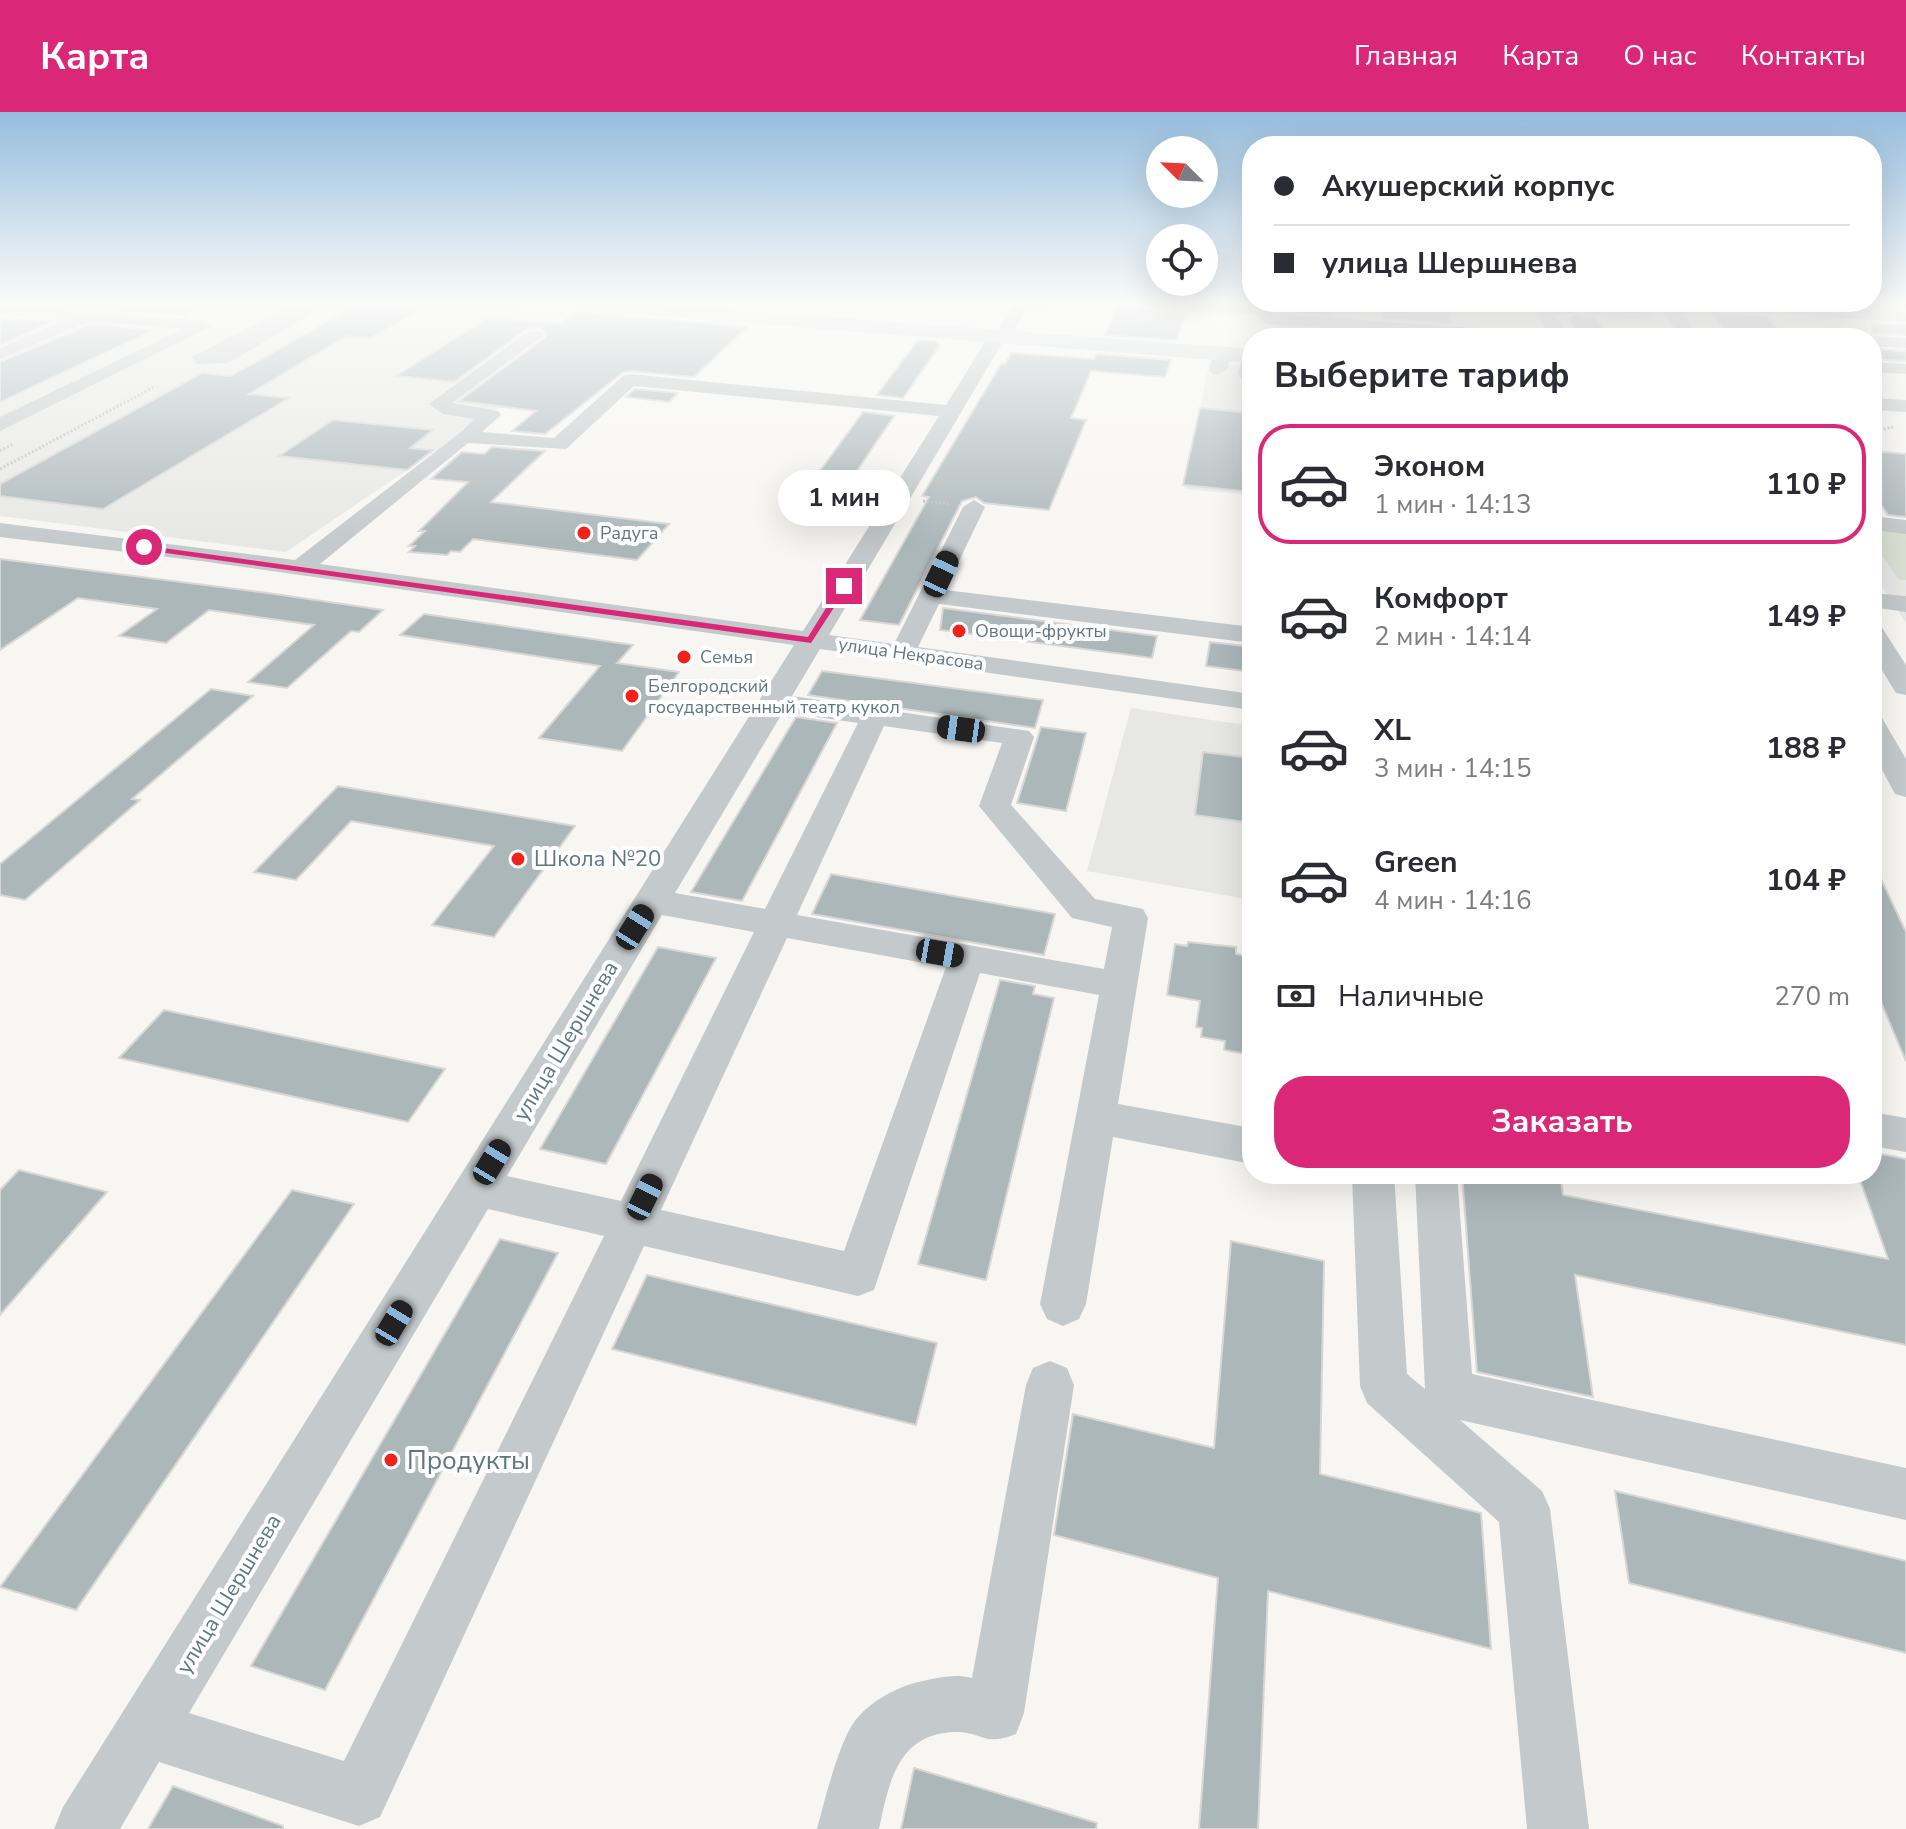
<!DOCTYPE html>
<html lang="ru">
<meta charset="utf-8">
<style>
:root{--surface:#fff;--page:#f7f7f7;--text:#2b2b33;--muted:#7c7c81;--line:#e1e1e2;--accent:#db2777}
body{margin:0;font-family:"Nunito Sans",sans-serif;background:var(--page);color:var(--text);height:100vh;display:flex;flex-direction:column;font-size:30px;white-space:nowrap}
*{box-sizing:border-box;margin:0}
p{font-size:26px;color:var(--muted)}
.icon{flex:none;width:44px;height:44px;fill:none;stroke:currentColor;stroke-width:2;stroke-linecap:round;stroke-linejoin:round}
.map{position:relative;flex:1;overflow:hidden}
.details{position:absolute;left:1242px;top:216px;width:640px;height:856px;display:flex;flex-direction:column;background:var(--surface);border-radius:32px;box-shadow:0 8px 32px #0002}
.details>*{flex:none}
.banner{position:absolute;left:1242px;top:24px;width:640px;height:176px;border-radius:32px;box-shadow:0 8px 32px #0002;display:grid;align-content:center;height:176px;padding:0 32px;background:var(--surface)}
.needle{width:52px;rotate:294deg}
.buttons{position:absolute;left:1146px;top:24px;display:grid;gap:16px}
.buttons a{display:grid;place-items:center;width:72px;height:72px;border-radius:50%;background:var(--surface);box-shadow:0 8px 32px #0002;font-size:40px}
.end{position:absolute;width:36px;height:36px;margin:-18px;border:10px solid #db2777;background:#fff;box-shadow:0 0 0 4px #fff}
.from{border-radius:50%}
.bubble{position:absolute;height:56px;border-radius:28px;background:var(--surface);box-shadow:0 8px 32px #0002;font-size:26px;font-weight:700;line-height:56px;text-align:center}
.car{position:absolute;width:24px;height:48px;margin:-24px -12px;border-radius:10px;box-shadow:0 0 6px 2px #0007;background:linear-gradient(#222 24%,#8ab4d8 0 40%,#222 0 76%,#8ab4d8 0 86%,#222 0)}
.banner b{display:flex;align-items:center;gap:28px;height:76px;font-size:30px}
.banner b+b{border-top:2px solid var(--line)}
.banner i{width:20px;height:20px;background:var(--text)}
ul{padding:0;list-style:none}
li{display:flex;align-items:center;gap:24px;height:120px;margin:0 16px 12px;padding:0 16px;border:4px solid transparent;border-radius:32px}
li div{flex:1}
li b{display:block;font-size:30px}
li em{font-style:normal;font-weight:700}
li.current{border-color:var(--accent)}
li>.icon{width:72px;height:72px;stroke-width:1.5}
h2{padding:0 32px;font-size:36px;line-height:96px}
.pay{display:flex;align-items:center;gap:20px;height:88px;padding:0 32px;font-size:30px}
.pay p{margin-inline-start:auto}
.cta{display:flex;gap:16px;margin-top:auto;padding:16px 32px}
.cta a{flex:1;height:92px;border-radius:32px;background:var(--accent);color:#fff;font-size:32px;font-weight:700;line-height:92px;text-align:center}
header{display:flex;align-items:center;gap:48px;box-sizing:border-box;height:112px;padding:0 40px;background:var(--accent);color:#fff}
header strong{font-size:38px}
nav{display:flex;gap:44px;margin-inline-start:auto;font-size:28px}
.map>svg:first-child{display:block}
</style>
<header>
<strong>Карта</strong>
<nav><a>Главная</a><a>Карта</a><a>О нас</a><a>Контакты</a></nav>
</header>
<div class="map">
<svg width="1906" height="1717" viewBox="0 0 1906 1717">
<rect width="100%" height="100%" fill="#f7f6f3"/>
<!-- built -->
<g fill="#e7e8e6">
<polygon points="0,191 500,191 564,196 539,219 604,225 286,440 0,404"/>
<polygon points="1209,251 1252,255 1252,383 1185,377"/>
<polygon points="1872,414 1906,417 1906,511 1872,459"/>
<polygon points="1131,596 1252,614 1252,788 1087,759"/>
</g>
<!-- green -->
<polygon fill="#dadfd3" points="1872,418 1906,421 1906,468 1899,468 1872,430"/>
<!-- building -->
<g fill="#acb7ba" stroke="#d8d7d5" stroke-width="2">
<polygon points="8,191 211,191 182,204"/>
<polygon points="360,191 432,191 371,226 347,224 249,282 289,286 103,397 0,384 0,372 202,261 231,264"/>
<polygon points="1303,191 1331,191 1331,203 1303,201"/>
<polygon points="1383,191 1421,191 1421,194 1448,196 1451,211 1383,207"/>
<polygon points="1117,194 1185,201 1177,228 1105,223"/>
<polygon points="576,200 747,215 694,265 630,259 622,261 545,322 512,319 536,299 459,289 546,225 546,221 541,216 527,217 454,270 396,264 487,206 560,212"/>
<polygon points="1579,200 1584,205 1597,206 1606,223 1577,221 1569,206"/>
<polygon points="1712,201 1766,204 1785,226 1731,226"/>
<polygon points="0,206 54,209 0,233"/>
<polygon points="1872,211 1906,213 1906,223 1872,221"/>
<polygon points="91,212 154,218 0,290 0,250"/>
<polygon points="918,228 935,229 940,233 903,286 877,283"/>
<polygon points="1872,237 1906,239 1906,249 1872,247"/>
<polygon points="1011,241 1094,247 1097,242 1171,248 1165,265 1091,259 1071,306 1086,308 1049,398 984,391 976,385 962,389 899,513 860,508 929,385 922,384 1001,252 1005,252"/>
<polygon points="635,277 678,281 669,290 626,285"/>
<polygon points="1200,296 1252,301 1252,380 1183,373"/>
<polygon points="863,300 894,304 844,378 809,374"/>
<polygon points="333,308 433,318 410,336 433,338 407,358 279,344"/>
<polygon points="492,335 545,339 491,390 669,412 637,448 473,427 460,440 451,439 447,443 409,440 415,434 409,434 425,419 419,419 468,370 431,367 462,340 484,342"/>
<polygon points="1872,339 1906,342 1906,405 1888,403 1872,380"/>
<polygon points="0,447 275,482 383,498 359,520 351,519 287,576 248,570 314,513 209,498 166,531 119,524 157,497 78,486 0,538"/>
<polygon points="943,496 1157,524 1152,546 940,518"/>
<polygon points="424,502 633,533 617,551 679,560 622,639 539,626 600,554 400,523"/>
<polygon points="1210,530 1252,535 1252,560 1206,554"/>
<polygon points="822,559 1043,588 1035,616 808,583"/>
<polygon points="211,577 253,584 132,687 140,688 25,788 0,783 0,752"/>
<polygon points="796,605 837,611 742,789 691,780"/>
<polygon points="1041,615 1086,621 1066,699 1017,691"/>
<polygon points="1203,640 1252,646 1249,680 1252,681 1252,711 1195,703"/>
<polygon points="338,674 575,714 494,825 432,813 494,734 351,709 296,768 254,760"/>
<polygon points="1872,748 1906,820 1906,949 1872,869"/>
<polygon points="831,762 1055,802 1044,843 812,802"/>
<polygon points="1188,830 1236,835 1236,842 1252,845 1252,943 1224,938 1225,929 1201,925 1202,916 1196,915 1200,889 1167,883 1175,832 1187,834"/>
<polygon points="658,835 716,846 606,1052 540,1037"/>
<polygon points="1000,868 1035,874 1033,882 1054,886 986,1168 918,1152"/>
<polygon points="164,898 445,957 408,1010 119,946"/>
<polygon points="1872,1040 1906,1047 1906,1233 1575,1163 1593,1285 1477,1260 1462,1062 1560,1062 1563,1083 1888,1147 1858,1062 1872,1062"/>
<polygon points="19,1058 107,1080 0,1203 0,1078"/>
<polygon points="292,1078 354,1092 76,1498 0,1475"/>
<polygon points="500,1127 558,1141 325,1578 251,1554"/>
<polygon points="1231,1129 1324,1149 1320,1362 1481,1401 1491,1537 1268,1479 1258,1717 1199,1717 1218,1466 1054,1423 1073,1302 1214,1336"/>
<polygon points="647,1163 937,1231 916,1313 612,1237"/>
<polygon points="1615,1379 1906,1449 1906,1541 1629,1471"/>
<polygon points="914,1656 1097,1711 1096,1717 901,1717"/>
<polygon points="173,1674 283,1714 283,1717 148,1717"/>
</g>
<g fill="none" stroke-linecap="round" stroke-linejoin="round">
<!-- path -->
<g stroke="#bdc1c2" stroke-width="3" stroke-dasharray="2 2" stroke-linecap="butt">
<polyline points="1699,195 1770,200"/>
<polyline points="1872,320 1893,315"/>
<polyline points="0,339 13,332"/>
<polyline points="0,357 156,274"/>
<polyline points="923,389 949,392"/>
</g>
<!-- minor -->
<g fill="#c4c9cb" fill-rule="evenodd">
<polygon points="296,191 331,191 228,251 197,252 192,245"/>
<path d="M 1017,191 L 1051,191 L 1046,199 L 1027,199 L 1009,227 L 1004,228 L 829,523 L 894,532 L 963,395 L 974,388 L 985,395 L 945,478 L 1252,515 L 1252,531 L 939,492 L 918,535 L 1252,582 L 1252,598 L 820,537 L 792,584 L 1029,619 L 1034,625 L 1011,693 L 1095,787 L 1143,797 L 1148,806 L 1118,992 L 1252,1016 L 1252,1052 L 1113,1025 L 1086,1192 L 1079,1207 L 1063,1214 L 1047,1207 L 1040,1192 L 1099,883 L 980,861 L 874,1178 L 858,1184 L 644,1134 L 380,1705 L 359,1714 L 159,1650 L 120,1717 L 54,1717 L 63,1695 L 794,533 L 201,449 L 0,425 L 0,411 L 295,448 L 461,320 L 474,307 L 443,302 L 429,292 L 529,219 L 541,219 L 544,223 L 452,291 L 498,299 L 501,303 L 482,320 L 554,326 L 623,264 L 630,262 L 946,293 L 992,219 L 998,218 ZM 634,274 L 939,304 L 803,519 L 320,452 L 468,331 L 566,337 ZM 783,600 L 858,611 L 765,797 L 675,781 ZM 884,614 L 1002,631 L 979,694 L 1072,806 L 1112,815 L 1104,857 L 797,803 ZM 662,803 L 754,820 L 621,1089 L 507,1064 ZM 787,826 L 946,855 L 844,1139 L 661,1098 ZM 488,1097 L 604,1124 L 344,1649 L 189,1601 Z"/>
<polygon points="1146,191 1268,194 1274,196 1274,202 1548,221 1536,196 1538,193 1569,193 1577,198 1569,203 1555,202 1568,226 1475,226 1267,212 1259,207 1261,203 1154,196"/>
<polygon points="1659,191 1675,191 1698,226 1680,226"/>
<polygon points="1780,191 1906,200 1906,210 1795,203 1789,201"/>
<polygon points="0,193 204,209 212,214 0,319 0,305 183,217 91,209 0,247 0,236 67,207 0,203"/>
<polygon points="1590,194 1646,198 1654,203 1646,208 1584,202 1582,199"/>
<polygon points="1872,224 1906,226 1906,236 1872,234 1872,226 1865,226"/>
<polygon points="1222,237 1231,242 1227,258 1218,263 1212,262 1209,258 1213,242"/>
<polygon points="1251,239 1252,266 1241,266 1238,262 1242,244"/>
<polygon points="1872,250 1906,252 1906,262 1872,260"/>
<polygon points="1872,286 1906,288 1906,300 1872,298"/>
<polygon points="1872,404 1906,408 1906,422 1872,418"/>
<polygon points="1872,481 1906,484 1906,500 1872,495"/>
<polygon points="1872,512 1881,514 1906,553 1906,583 1896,581 1872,542"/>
<polygon points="1872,603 1882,606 1906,647 1906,685 1895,682 1872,639"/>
<polygon points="1872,1000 1906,1006 1906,1040 1872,1034"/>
<polygon points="1352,1062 1394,1062 1407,1262 1425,1277 1415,1062 1457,1062 1472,1262 1906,1356 1906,1408 1460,1308 1542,1379 1550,1397 1589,1717 1527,1717 1499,1410 1367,1291 1360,1274"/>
<path d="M 1050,1249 L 1067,1256 L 1074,1273 L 1024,1601 L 1016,1622 C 983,1635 984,1620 956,1620 C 897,1621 889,1671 879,1717 L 817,1717 C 824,1690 839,1631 854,1610 C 870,1589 898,1574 923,1569 C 941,1565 955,1562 972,1566 L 1026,1273 L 1033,1256 Z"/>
</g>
<!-- major -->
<polygon fill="#d2d9dc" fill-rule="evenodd" points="561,191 643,191 1252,237 1252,251 571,197"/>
</g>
<!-- sky -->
<linearGradient id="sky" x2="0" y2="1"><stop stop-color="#96bddd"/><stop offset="0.44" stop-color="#fbfbfa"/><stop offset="1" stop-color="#fbfbfa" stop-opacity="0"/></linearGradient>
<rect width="1906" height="431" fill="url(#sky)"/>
<!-- route -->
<polygon fill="#db2777" points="141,433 808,525 841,472 848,474 811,531 144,438"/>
<!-- markers -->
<g fill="#f02219" stroke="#fff" stroke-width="3">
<circle cx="584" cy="421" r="8"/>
<circle cx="959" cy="519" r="8"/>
<circle cx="684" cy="545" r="8"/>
<circle cx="632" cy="584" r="8"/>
<circle cx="518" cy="747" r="8"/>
<circle cx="391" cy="1348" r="8"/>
</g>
<g text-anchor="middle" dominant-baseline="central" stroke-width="8" stroke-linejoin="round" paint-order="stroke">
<!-- far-poi labels -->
<g font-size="18" fill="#5f7880" stroke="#fff" text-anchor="start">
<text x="600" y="421">Радуга</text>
<text x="975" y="519">Овощи-фрукты</text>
<text x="700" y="545">Семья</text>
<text x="648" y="574">Белгородский<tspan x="648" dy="21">государственный театр кукол</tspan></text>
</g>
<!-- far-street labels -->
<g font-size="18" fill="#5f7880" stroke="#fff">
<text transform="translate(911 542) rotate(8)">улица Некрасова</text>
</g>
<!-- poi labels -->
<g font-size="22" fill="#5f7880" stroke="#fff" text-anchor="start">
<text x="534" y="747">Школа №20</text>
</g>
<!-- street labels -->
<g font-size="22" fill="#5f7880" stroke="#fff">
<text transform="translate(566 929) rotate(-59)">улица Шершнева</text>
<text transform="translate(229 1482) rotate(-59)">улица Шершнева</text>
</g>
<!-- near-poi labels -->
<g font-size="26" fill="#5f7880" stroke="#fff" text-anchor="start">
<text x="407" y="1348">Продукты</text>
</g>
</g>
</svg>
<div class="buttons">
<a><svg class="needle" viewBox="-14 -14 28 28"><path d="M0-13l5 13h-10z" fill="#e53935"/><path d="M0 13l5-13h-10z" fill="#7c7c81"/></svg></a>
<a><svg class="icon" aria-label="locate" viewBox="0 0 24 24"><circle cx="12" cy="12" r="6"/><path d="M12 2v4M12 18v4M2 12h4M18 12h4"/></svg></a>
</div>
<i class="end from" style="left:144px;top:435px"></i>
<i class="end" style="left:844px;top:474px"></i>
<div class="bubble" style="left:778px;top:358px;width:132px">1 мин</div>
<i class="car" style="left:941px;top:462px;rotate:25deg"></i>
<i class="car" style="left:961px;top:617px;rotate:278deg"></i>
<i class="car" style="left:635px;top:815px;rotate:32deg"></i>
<i class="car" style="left:940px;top:841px;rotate:100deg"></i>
<i class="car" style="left:492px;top:1050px;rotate:31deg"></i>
<i class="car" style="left:645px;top:1085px;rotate:26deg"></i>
<i class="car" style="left:394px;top:1211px;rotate:31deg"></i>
<div class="banner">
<b><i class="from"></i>Акушерский корпус</b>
<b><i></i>улица Шершнева</b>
</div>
<section class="details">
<h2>Выберите тариф</h2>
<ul>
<li class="current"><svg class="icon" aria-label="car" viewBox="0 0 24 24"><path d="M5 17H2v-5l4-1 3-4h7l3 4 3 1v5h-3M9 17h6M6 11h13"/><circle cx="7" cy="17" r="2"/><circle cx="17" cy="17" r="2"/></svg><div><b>Эконом</b><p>1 мин · 14:13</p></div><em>110 ₽</em></li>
<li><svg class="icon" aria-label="car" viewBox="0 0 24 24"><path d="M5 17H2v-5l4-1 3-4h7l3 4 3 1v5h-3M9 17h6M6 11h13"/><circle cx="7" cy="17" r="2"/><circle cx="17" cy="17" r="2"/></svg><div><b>Комфорт</b><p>2 мин · 14:14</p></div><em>149 ₽</em></li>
<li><svg class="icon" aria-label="car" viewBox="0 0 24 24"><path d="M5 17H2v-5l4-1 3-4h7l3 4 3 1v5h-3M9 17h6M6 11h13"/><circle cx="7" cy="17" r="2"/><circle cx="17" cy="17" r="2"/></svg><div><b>XL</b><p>3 мин · 14:15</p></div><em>188 ₽</em></li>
<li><svg class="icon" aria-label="car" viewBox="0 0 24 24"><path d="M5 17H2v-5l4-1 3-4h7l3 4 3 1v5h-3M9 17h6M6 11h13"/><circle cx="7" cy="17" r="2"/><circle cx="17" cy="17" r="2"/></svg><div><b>Green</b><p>4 мин · 14:16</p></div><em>104 ₽</em></li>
</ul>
<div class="pay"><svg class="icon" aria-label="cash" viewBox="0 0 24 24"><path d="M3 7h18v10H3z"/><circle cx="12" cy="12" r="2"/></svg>Наличные<p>270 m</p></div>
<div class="cta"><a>Заказать</a></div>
</section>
</div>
